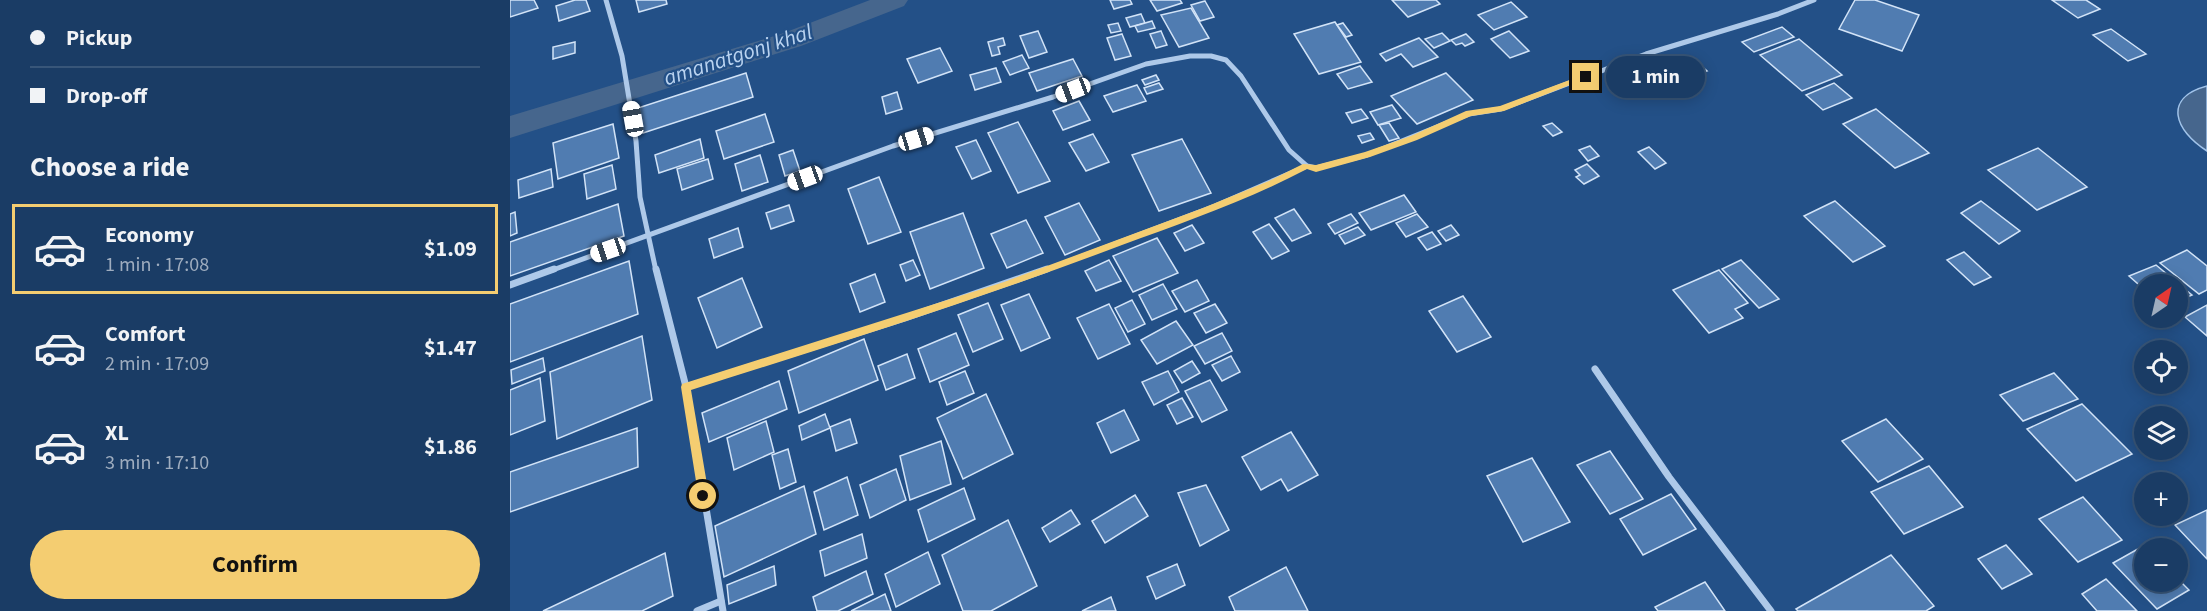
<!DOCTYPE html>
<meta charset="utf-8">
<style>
:root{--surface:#1a3c65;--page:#23436b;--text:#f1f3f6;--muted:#9fadbf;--line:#385679;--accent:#f4cd71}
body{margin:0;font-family:"Source Sans 3",sans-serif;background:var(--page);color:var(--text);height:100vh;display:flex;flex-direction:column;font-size:22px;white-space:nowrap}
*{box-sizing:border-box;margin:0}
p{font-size:20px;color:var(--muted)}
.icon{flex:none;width:33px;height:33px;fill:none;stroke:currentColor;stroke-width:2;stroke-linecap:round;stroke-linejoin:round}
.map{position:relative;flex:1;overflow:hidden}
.side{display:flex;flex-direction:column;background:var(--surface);width:510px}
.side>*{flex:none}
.top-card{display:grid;align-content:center;height:132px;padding:0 30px;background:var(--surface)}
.needle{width:39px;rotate:34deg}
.buttons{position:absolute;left:1624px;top:274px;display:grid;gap:12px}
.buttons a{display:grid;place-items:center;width:54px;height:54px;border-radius:50%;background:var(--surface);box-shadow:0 3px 15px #0003,0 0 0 2px var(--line);font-size:30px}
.end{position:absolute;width:27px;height:27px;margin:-14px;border:8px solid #f4cd71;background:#111;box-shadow:0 0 0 3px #111}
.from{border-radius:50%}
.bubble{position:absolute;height:42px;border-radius:21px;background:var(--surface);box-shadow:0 3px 15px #0003,0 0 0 2px var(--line);font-size:20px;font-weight:700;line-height:42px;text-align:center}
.car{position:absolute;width:18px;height:36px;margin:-18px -9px;border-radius:8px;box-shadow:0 0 4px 2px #0007;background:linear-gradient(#fff 24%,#345 0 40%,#fff 0 76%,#345 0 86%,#fff 0)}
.top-card b{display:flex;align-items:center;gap:21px;height:57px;font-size:22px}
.top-card b+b{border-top:2px solid var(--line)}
.top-card i{width:15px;height:15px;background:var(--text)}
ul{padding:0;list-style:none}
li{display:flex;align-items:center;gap:18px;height:90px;margin:0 12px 9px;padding:0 18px;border:3px solid transparent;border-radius:0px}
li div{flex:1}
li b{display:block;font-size:22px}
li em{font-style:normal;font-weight:700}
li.on{border-color:var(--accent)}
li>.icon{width:54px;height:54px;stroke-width:1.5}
h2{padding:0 30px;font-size:27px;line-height:72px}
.cta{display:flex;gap:12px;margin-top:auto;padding:12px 30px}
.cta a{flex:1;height:69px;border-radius:36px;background:var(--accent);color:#111;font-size:24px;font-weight:700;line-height:69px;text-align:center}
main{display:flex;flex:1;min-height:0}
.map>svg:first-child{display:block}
</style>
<main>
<section class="side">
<div class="top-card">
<b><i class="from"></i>Pickup</b>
<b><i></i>Drop-off</b>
</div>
<h2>Choose a ride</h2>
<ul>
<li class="on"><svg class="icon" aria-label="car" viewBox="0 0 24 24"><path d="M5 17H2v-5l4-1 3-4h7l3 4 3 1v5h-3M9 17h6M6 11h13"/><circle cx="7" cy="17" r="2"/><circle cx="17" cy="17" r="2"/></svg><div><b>Economy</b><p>1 min · 17:08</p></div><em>$1.09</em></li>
<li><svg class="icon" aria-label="car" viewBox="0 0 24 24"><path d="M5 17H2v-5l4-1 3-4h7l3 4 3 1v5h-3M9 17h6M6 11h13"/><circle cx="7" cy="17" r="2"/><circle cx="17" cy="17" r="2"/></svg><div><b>Comfort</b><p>2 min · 17:09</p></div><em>$1.47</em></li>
<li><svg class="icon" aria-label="car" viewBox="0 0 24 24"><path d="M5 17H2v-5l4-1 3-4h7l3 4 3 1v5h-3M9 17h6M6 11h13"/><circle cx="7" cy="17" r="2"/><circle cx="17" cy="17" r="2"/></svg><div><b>XL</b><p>3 min · 17:10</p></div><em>$1.86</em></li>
</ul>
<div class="cta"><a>Confirm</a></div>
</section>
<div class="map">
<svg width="1697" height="611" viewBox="0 0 1697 611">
<rect width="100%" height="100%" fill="#235087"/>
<!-- water -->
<path fill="#46668d" stroke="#a2c4ea" stroke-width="1.5" d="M 1697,86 L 1697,151 C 1665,131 1652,98 1697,86 Z"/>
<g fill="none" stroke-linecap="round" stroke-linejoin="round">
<!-- canal -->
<polygon fill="#46668d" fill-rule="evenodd" points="360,0 398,0 394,6 291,46 0,138 0,116 271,34"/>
</g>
<!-- building -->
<g fill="#507cb1" stroke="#d2e3f7" stroke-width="1.5">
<polygon points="0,0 24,0 28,8 0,17"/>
<polygon points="65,0 76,0 80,11 49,21 46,6"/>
<polygon points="126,0 156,0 157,4 129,12"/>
<polygon points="600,0 620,0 622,4 604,9"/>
<polygon points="640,0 670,0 672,3 647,11"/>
<polygon points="882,0 926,0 930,4 898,17"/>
<polygon points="1345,0 1365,0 1409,15 1392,51 1329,29"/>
<polygon points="1542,0 1576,0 1590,9 1568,18"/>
<polygon points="695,1 704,17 690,21 681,5"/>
<polygon points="1001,2 1017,17 984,30 968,15"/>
<polygon points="681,8 699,38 669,47 651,15"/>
<polygon points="631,14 635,23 620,27 616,18"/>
<polygon points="642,21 645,28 628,32 625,26"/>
<polygon points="825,22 851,62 809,74 784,34"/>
<polygon points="608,23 611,31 601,33 598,25"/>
<polygon points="833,23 842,35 836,37 827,25"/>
<polygon points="1272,27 1284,37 1244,52 1232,42"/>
<polygon points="1601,29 1636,54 1618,61 1583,35"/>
<polygon points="528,31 537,52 519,58 510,36"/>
<polygon points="651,31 657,45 646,48 640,34"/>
<polygon points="999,31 1019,51 1000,58 981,39"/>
<polygon points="932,33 940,41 924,48 915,39"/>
<polygon points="612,34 621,56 605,60 597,38"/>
<polygon points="956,34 964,42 955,46 952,43 946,45 941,40"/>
<polygon points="493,38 495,45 488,47 490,54 482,56 478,42"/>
<polygon points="909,38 928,57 903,67 891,54 876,61 870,54"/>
<polygon points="1289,39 1332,75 1292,91 1250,55"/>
<polygon points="65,42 65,53 43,59 43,47"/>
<polygon points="430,48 442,71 408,83 397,59"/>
<polygon points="512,55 519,68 500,75 493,62"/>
<polygon points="563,59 572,76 527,91 519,73"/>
<polygon points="1186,61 1197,71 1159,84 1148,73"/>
<polygon points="850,66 862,82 838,89 827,74"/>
<polygon points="486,68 491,82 465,90 460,75"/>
<polygon points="236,73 243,97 133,133 128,108"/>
<polygon points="936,73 963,100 907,124 881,96"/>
<polygon points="646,75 649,80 635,85 632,80"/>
<polygon points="1172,82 1181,91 1164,96 1156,88"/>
<polygon points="649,83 653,89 637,94 634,88"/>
<polygon points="1324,83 1342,98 1313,110 1296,95"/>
<polygon points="627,85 636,101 603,112 594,96"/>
<polygon points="387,92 392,109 376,114 372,97"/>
<polygon points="569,101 580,120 553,130 543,111"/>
<polygon points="882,105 891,118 868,125 860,112"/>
<polygon points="851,109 858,118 842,123 836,113"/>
<polygon points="1366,109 1419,153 1385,168 1333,124"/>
<polygon points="255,114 264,142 214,159 206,131"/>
<polygon points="508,122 540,181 508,193 478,133"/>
<polygon points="879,123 889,138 879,141 869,125"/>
<polygon points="1042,123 1052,132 1043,136 1033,126"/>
<polygon points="103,124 109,158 48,179 43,143"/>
<polygon points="860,133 864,139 852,143 848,136"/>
<polygon points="583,134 599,162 576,171 559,143"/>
<polygon points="190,139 194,158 149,173 145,155"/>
<polygon points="672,139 701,193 649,211 622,155"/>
<polygon points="466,140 481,171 462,179 446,147"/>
<polygon points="1080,146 1089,156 1078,161 1069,150"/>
<polygon points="1139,147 1156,163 1145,169 1128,152"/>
<polygon points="1528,148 1577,187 1527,210 1478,170"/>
<polygon points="283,150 290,171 275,176 269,155"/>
<polygon points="250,155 258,182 232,191 225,164"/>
<polygon points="198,159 203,179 172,190 167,169"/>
<polygon points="1077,164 1089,176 1074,184 1066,177 1070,175 1065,170"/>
<polygon points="102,165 106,189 77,199 74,174"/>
<polygon points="41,169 43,187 9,198 8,180"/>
<polygon points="369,177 391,232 358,244 338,189"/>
<polygon points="894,195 906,212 861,230 849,213"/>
<polygon points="1325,201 1375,246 1343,262 1294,216"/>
<polygon points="1471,201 1510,231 1489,244 1451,213"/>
<polygon points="569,203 590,240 555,255 535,217"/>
<polygon points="108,204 114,236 0,276 0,242"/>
<polygon points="279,205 284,221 261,229 256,213"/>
<polygon points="784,209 801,233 782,241 765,218"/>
<polygon points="5,212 7,233 0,236 0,214"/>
<polygon points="453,213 474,268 420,289 400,232"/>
<polygon points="841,214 848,223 825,234 818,224"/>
<polygon points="907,214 918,227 896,237 886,223"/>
<polygon points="516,220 533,253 497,268 481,234"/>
<polygon points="759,224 779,251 762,259 743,232"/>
<polygon points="682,225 694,243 675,251 664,233"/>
<polygon points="941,225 949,235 936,241 928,231"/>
<polygon points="848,227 855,235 835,244 829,235"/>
<polygon points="228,228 233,247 204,258 199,239"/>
<polygon points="922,232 931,244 917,250 908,238"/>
<polygon points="647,238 668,273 623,292 603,256"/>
<polygon points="1677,250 1697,266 1697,290 1689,294 1650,263"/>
<polygon points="1454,252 1481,277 1464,285 1437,260"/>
<polygon points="403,260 410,275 396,281 390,265"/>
<polygon points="599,260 611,281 586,291 575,271"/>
<polygon points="1231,260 1269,299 1249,308 1212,269"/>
<polygon points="119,261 128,314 0,362 0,304"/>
<polygon points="1646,265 1682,295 1668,301 1668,285 1635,285 1635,290 1619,276"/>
<polygon points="1209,270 1238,303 1225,309 1233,318 1199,333 1163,290"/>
<polygon points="365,274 375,302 350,312 340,284"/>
<polygon points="232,278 252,327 207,348 188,298"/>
<polygon points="687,280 699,301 675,312 662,291"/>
<polygon points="653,284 667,309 642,320 629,295"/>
<polygon points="519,294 540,338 511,351 491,305"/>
<polygon points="953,296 981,337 947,352 919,311"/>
<polygon points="622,300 635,324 618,332 605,308"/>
<polygon points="478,303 493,339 463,352 448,315"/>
<polygon points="599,304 620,344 588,359 567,318"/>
<polygon points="705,304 717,323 696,333 684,313"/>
<polygon points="1697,305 1697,336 1675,317"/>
<polygon points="666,321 683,345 647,364 631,340"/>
<polygon points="446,333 459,365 420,382 408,349"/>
<polygon points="712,333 722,351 695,364 684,346"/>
<polygon points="132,336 142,400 47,439 40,372"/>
<polygon points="354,339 368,380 289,413 278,371"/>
<polygon points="397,354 405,378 376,390 368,366"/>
<polygon points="721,356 730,372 712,381 702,365"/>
<polygon points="33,358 35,371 2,384 1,370"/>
<polygon points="682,361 690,373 672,383 664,371"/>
<polygon points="455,371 464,393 437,405 429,382"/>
<polygon points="658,371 669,392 644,405 632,382"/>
<polygon points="1544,373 1568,399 1513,421 1490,395"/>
<polygon points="30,378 35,421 0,435 0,390"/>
<polygon points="700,380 717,410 692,422 675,391"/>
<polygon points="269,381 277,409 199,442 192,413"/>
<polygon points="476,394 503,454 453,479 427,418"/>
<polygon points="672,398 683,417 667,424 657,405"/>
<polygon points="1572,404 1622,454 1566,481 1517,429"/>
<polygon points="614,410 629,440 601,453 587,423"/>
<polygon points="315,414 320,428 292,440 289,426"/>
<polygon points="340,419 347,443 326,451 320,427"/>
<polygon points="1376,419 1413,459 1368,482 1332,441"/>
<polygon points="256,421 264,452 224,470 217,438"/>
<polygon points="127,428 128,467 0,512 0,472"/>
<polygon points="781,432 808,475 778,491 771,479 751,490 732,457"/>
<polygon points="431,441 441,484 400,500 390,456"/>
<polygon points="278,449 286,482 270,489 262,455"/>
<polygon points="1100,451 1133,499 1100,514 1067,465"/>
<polygon points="1022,458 1060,522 1013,542 977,476"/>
<polygon points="1419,466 1453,507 1394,534 1361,492"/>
<polygon points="386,469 396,500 360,518 350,485"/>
<polygon points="337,477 348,515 314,530 304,492"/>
<polygon points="696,485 719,530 690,546 668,493"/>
<polygon points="294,486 306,534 214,577 205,526"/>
<polygon points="454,488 465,519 418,542 408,510"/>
<polygon points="1161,494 1186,529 1133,555 1110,519"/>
<polygon points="625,495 638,516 595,543 582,521"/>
<polygon points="1573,497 1612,540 1568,562 1529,519"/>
<polygon points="561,510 570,524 540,542 532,528"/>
<polygon points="1697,510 1697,559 1665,525"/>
<polygon points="498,520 527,586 481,611 453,611 432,555"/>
<polygon points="352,534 357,558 315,576 310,551"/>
<polygon points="1496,545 1522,574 1492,589 1468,559"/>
<polygon points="1635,545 1639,549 1635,549 1635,582 1668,582 1668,579 1679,590 1647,609 1603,563"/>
<polygon points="418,552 430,584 386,607 375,574"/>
<polygon points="155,553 163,596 132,611 33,611"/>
<polygon points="1381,555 1424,606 1416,611 1288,611 1286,609"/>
<polygon points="667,564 675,585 646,599 637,577"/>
<polygon points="264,566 266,585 219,604 217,585"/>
<polygon points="776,567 798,611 725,611 719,597"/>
<polygon points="356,571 363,594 328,611 307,611 303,597"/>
<polygon points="1596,579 1627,611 1587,611 1572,594"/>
<polygon points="1195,582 1215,611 1148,611 1145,607"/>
<polygon points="375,594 381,611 341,611"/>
<polygon points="601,597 606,611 572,611"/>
</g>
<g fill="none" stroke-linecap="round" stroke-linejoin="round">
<!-- minor-far1 -->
<g stroke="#aec9e9" stroke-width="5">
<polyline points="96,0 112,56 126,141 130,197 146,271"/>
<polyline points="40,271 383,146 543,97 636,64 680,56 701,56 716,60 731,76 779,150 797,166 806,168 857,155 959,114 991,109 1136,54 1268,14 1304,0"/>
<polyline points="533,271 705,206 797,166"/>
</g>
<!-- minor -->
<g stroke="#aec9e9" stroke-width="7">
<polyline points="146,269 176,387 213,611"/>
<polyline points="0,285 44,269"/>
<polyline points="1085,369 1159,477 1261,611"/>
<polyline points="176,387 395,318 537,269"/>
<polyline points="187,611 211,601"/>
</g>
</g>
<!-- route -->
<path fill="#f4cd71" d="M 1073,75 L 1080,77 L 994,111 L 961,116 L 907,140 L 860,157 L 806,172 L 797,169 C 738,200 675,222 612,245 C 470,299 326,344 181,390 L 199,496 L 197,500 L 189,500 L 171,387 L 172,384 L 494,282 L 693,208 L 759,181 L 793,164 L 806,165 L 855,152 L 901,136 L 956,111 L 990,106 Z"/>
<g text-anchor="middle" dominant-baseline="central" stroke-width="4.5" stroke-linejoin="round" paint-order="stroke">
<!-- water labels -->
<g font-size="22" font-style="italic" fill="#bad3f0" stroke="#235087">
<text transform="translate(228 55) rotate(-18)">amanatgonj khal</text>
</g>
</g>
</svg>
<div class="buttons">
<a><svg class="needle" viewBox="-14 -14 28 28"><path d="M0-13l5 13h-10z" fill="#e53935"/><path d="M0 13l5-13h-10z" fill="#9fadbf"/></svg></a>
<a><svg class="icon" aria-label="locate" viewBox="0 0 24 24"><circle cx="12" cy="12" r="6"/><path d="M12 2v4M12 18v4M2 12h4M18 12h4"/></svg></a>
<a><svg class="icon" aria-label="layers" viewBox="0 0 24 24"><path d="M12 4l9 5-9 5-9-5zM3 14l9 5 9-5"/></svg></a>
<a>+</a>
<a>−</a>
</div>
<i class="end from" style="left:193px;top:496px"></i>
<i class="end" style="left:1076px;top:77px"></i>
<div class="bubble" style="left:1096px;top:56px;width:99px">1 min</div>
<i class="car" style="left:563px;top:90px;rotate:249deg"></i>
<i class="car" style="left:123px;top:119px;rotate:350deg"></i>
<i class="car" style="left:406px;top:139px;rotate:73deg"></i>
<i class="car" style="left:295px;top:178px;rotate:250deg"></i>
<i class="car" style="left:98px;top:250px;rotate:251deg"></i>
</div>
</main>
